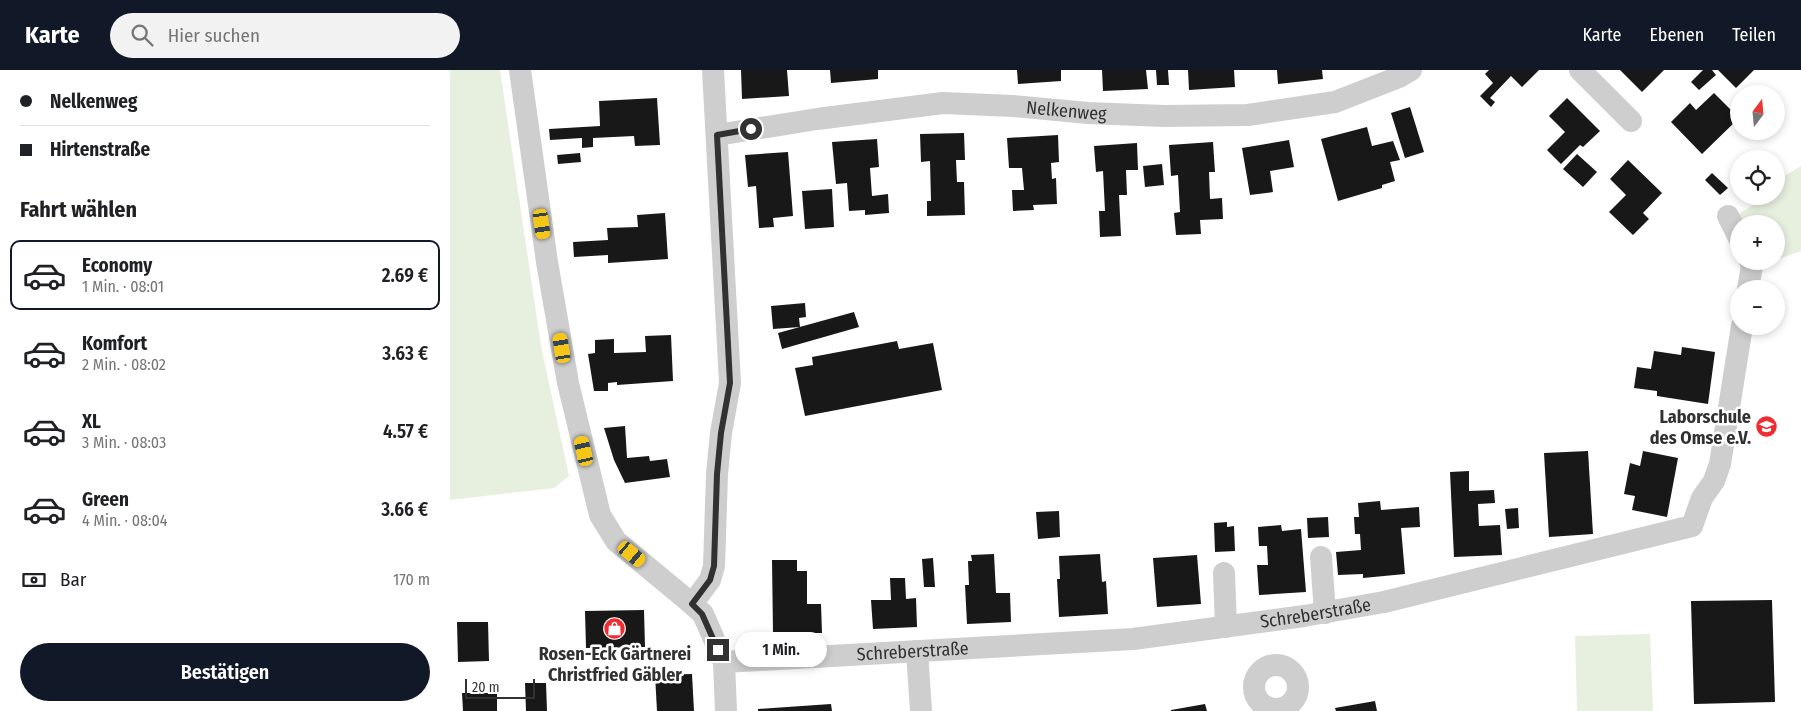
<!DOCTYPE html>
<html lang="de">
<meta charset="utf-8">
<style>
:root{--surface:#fff;--page:#f2f2f2;--text:#202124;--muted:#757577;--line:#e0e0e0;--accent:#111827}
body{margin:0;font-family:"Fira Sans Condensed",sans-serif;background:var(--page);color:var(--text);height:100vh;display:flex;flex-direction:column;font-size:19px;white-space:nowrap}
*{box-sizing:border-box;margin:0}
p{font-size:16px;color:var(--muted)}
.icon{flex:none;width:28px;height:28px;fill:none;stroke:currentColor;stroke-width:2;stroke-linecap:round;stroke-linejoin:round}
.map{position:relative;flex:1;overflow:hidden}
.side{display:flex;flex-direction:column;background:var(--surface);width:450px}
.side>*{flex:none}
.guide{display:grid;align-content:center;height:110px;padding:0 20px;background:var(--surface)}
.needle{width:32px;rotate:16deg}
.buttons{position:absolute;left:1280px;top:15px;display:grid;gap:10px}
.buttons a{display:grid;place-items:center;width:55px;height:55px;border-radius:50%;background:var(--surface);box-shadow:0 2px 8px #0003;font-size:25px}
.scale{position:absolute;left:15px;bottom:12px;width:70px;box-sizing:border-box;padding-left:5px;border:2px solid #313131;border-top:0;font-size:14px;line-height:18px;white-space:nowrap;color:#313131;-webkit-text-stroke:4px #fff;paint-order:stroke}
.end{position:absolute;width:22px;height:22px;margin:-11px;border:6px solid #313131;background:#fff;box-shadow:0 0 0 2px #fff}
.from{border-radius:50%}
.bubble{position:absolute;height:35px;border-radius:18px;background:var(--surface);box-shadow:0 2px 8px #0003;font-size:16px;font-weight:600;line-height:35px;text-align:center}
.car{position:absolute;width:15px;height:30px;margin:-15px -8px;border-radius:6px;box-shadow:0 0 4px 1px #0007;background:linear-gradient(#f5c518 24%,#345 0 40%,#f5c518 0 76%,#345 0 86%,#f5c518 0)}
.guide b{display:flex;align-items:center;gap:18px;height:48px;font-size:19px}
.guide b+b{border-top:1px solid var(--line)}
.guide i{width:12px;height:12px;background:var(--text)}
ul{padding:0;list-style:none}
li{display:flex;align-items:center;gap:15px;height:70px;margin:0 10px 8px;padding:0 10px;border:2px solid transparent;border-radius:10px}
li div{flex:1}
li b{display:block;font-size:19px}
li em{font-style:normal;font-weight:600}
li.active{border-color:var(--accent)}
li>.icon{width:45px;height:45px;stroke-width:1.5}
h2{padding:0 20px;font-size:22px;line-height:60px}
.pay{display:flex;align-items:center;gap:12px;height:55px;padding:0 20px;font-size:19px}
.pay p{margin-inline-start:auto}
.cta{display:flex;gap:10px;margin-top:auto;padding:10px 20px}
.cta a{flex:1;height:58px;border-radius:30px;background:var(--accent);color:#fff;font-size:20px;font-weight:600;line-height:58px;text-align:center}
header{display:flex;align-items:center;gap:30px;box-sizing:border-box;height:70px;padding:0 25px;background:var(--accent);color:#fff}
header strong{font-size:24px}
nav{display:flex;gap:28px;margin-inline-start:auto;font-size:18px}
.search{width:350px;height:45px;background:var(--page);display:flex;align-items:center;gap:12px;box-sizing:border-box;padding:0 18px;border-radius:28px;color:var(--muted);font-size:19px}
main{display:flex;flex:1;min-height:0}
.map>svg:first-child{display:block}
</style>
<header>
<strong>Karte</strong>
<div class="search"><svg class="icon" aria-label="search" viewBox="0 0 24 24"><circle cx="10" cy="10" r="6"/><path d="M15 15l6 6"/></svg>Hier suchen</div>
<nav><a>Karte</a><a>Ebenen</a><a>Teilen</a></nav>
</header>
<main>
<section class="side">
<div class="guide">
<b><i class="from"></i>Nelkenweg</b>
<b><i></i>Hirtenstraße</b>
</div>
<h2>Fahrt wählen</h2>
<ul>
<li class="active"><svg class="icon" aria-label="car" viewBox="0 0 24 24"><path d="M5 17H2v-5l4-1 3-4h7l3 4 3 1v5h-3M9 17h6M6 11h13"/><circle cx="7" cy="17" r="2"/><circle cx="17" cy="17" r="2"/></svg><div><b>Economy</b><p>1 Min. · 08:01</p></div><em>2.69 €</em></li>
<li><svg class="icon" aria-label="car" viewBox="0 0 24 24"><path d="M5 17H2v-5l4-1 3-4h7l3 4 3 1v5h-3M9 17h6M6 11h13"/><circle cx="7" cy="17" r="2"/><circle cx="17" cy="17" r="2"/></svg><div><b>Komfort</b><p>2 Min. · 08:02</p></div><em>3.63 €</em></li>
<li><svg class="icon" aria-label="car" viewBox="0 0 24 24"><path d="M5 17H2v-5l4-1 3-4h7l3 4 3 1v5h-3M9 17h6M6 11h13"/><circle cx="7" cy="17" r="2"/><circle cx="17" cy="17" r="2"/></svg><div><b>XL</b><p>3 Min. · 08:03</p></div><em>4.57 €</em></li>
<li><svg class="icon" aria-label="car" viewBox="0 0 24 24"><path d="M5 17H2v-5l4-1 3-4h7l3 4 3 1v5h-3M9 17h6M6 11h13"/><circle cx="7" cy="17" r="2"/><circle cx="17" cy="17" r="2"/></svg><div><b>Green</b><p>4 Min. · 08:04</p></div><em>3.66 €</em></li>
</ul>
<div class="pay"><svg class="icon" aria-label="cash" viewBox="0 0 24 24"><path d="M3 7h18v10H3z"/><circle cx="12" cy="12" r="2"/></svg>Bar<p>170 m</p></div>
<div class="cta"><a>Bestätigen</a></div>
</section>
<div class="map">
<svg width="1351" height="641" viewBox="0 0 1351 641">
<rect width="100%" height="100%" fill="#fff"/>
<!-- green -->
<g fill="#e7efdf">
<polygon points="0,0 50,0 91,276 119,406 104,418 0,430"/>
<polygon points="1351,96 1351,181 1326,190 1326,154 1289,154 1283,147 1315,128 1314,126 1326,126 1326,111"/>
<polygon points="1200,564 1203,641 1127,641 1125,566"/>
</g>
<!-- building -->
<g fill="#181818">
<polygon points="291,0 337,0 339,26 292,29"/>
<polygon points="380,0 428,0 428,9 381,13"/>
<polygon points="567,0 611,0 611,11 568,14"/>
<polygon points="652,0 696,0 698,19 653,21"/>
<polygon points="706,0 718,0 719,15 707,15"/>
<polygon points="738,0 784,0 785,17 739,20"/>
<polygon points="827,0 872,0 873,9 828,14"/>
<polygon points="1039,0 1089,0 1072,17 1061,6 1040,28 1045,32 1041,37 1030,26 1043,13 1035,4"/>
<polygon points="1170,0 1214,0 1192,22"/>
<polygon points="1253,0 1262,0 1266,5 1249,20 1241,12"/>
<polygon points="1268,0 1304,0 1286,18"/>
<polygon points="1264,23 1289,48 1252,84 1221,52 1240,33 1246,40"/>
<polygon points="207,28 210,75 185,76 184,66 143,68 143,77 132,78 132,68 100,70 99,59 150,56 149,31"/>
<polygon points="1117,28 1150,61 1133,77 1130,75 1111,94 1097,80 1115,62 1099,46"/>
<polygon points="960,37 974,82 955,88 941,43"/>
<polygon points="917,57 922,76 943,71 950,90 940,92 945,111 932,115 932,118 888,131 871,69"/>
<polygon points="514,63 515,90 506,90 507,112 514,112 515,145 477,146 477,131 481,131 480,91 471,92 470,64"/>
<polygon points="608,65 609,92 601,93 602,109 606,108 607,134 583,135 584,140 563,141 562,120 574,120 572,98 559,98 557,68"/>
<polygon points="427,69 429,97 420,98 422,126 438,124 439,143 415,145 415,140 399,141 397,113 386,114 382,72"/>
<polygon points="839,70 844,97 820,101 823,122 800,125 792,78"/>
<polygon points="763,72 765,102 759,102 760,129 772,128 773,149 750,150 751,164 726,165 724,143 730,142 728,105 721,106 719,75"/>
<polygon points="687,73 688,100 676,100 677,125 669,125 671,166 650,167 649,141 655,141 653,101 646,102 644,76"/>
<polygon points="338,82 343,146 323,148 324,157 309,158 306,116 298,117 295,85"/>
<polygon points="130,83 131,92 108,94 107,85"/>
<polygon points="1127,84 1147,102 1133,117 1113,99"/>
<polygon points="1178,90 1212,123 1193,143 1199,149 1183,165 1159,142 1176,125 1160,109"/>
<polygon points="712,94 714,115 695,117 693,96"/>
<polygon points="1262,103 1278,118 1270,125 1255,110"/>
<polygon points="382,119 384,157 355,159 352,121"/>
<polygon points="215,143 218,189 158,193 158,185 124,187 123,172 158,170 157,158 188,157 187,145"/>
<polygon points="355,233 356,247 349,248 350,257 323,259 321,236"/>
<polygon points="404,242 409,257 332,279 328,263"/>
<polygon points="221,265 223,311 167,315 167,312 158,313 158,321 144,321 138,284 145,283 145,270 164,269 164,283 196,282 195,266"/>
<polygon points="447,271 449,279 483,273 492,320 355,346 345,298 363,295 362,287"/>
<polygon points="1232,277 1265,282 1258,334 1207,326 1207,321 1184,318 1187,297 1201,299 1204,281 1231,285"/>
<polygon points="175,356 177,388 199,386 200,391 217,389 220,407 175,413 164,390 154,358"/>
<polygon points="1138,381 1143,464 1099,467 1094,383"/>
<polygon points="1193,381 1228,388 1217,447 1182,440 1185,426 1174,424 1180,393 1190,396"/>
<polygon points="1019,401 1019,421 1044,420 1045,433 1028,434 1029,456 1050,455 1052,485 1004,487 1000,402"/>
<polygon points="930,431 931,440 969,437 970,457 951,458 955,504 913,508 913,504 888,505 886,482 911,480 910,464 905,464 904,447 909,447 908,433"/>
<polygon points="1068,438 1069,458 1057,459 1055,439"/>
<polygon points="609,441 610,467 588,469 586,442"/>
<polygon points="878,447 879,467 858,468 857,448"/>
<polygon points="777,452 777,457 784,456 785,481 765,482 764,453"/>
<polygon points="831,455 832,461 851,459 856,522 809,525 807,495 818,495 817,476 809,476 808,457"/>
<polygon points="544,484 546,523 560,523 561,552 517,554 515,515 519,515 518,491 522,491 521,485"/>
<polygon points="650,484 652,512 656,511 658,544 609,547 607,509 610,509 609,486"/>
<polygon points="747,485 751,534 707,537 703,488"/>
<polygon points="483,488 485,517 474,517 472,489"/>
<polygon points="322,490 347,490 347,501 357,501 357,534 371,534 372,563 323,563"/>
<polygon points="440,508 455,508 456,529 466,528 467,557 423,559 421,530 441,530"/>
<polygon points="1322,530 1325,632 1244,634 1241,531"/>
<polygon points="194,540 195,577 136,578 135,541"/>
<polygon points="7,552 38,552 39,591 8,592"/>
<polygon points="242,604 244,641 207,641 205,605"/>
<polygon points="75,613 96,613 97,641 76,641"/>
<polygon points="12,623 47,623 47,641 13,641"/>
<polygon points="925,631 927,641 886,641 885,638"/>
<polygon points="381,634 382,641 308,641 308,639"/>
<polygon points="755,634 757,641 721,641 721,640"/>
</g>
<g fill="none" stroke-linecap="round" stroke-linejoin="round">
<!-- minor -->
<g stroke="#cecece" stroke-width="22">
<polyline points="70,0 97,192 118,313 150,445 166,471 242,534 253,544 274,592 276,641"/>
<polyline points="1130,0 1181,51"/>
<path id="s1" d="M 267,65 L 367,49 L 493,33 L 563,36 L 638,43 L 714,46 L 798,45 L 885,32 L 949,7 L 961,0"/>
<polyline points="1278,146 1289,168"/>
<polyline points="1298,219 1302,196 1300,191"/>
<polyline points="871,487 875,543"/>
<polyline points="774,503 776,557"/>
<polyline points="242,534 260,510 264,496 267,404 271,363 280,313 263,0"/>
<polyline points="467,581 471,641"/>
<path id="s2" d="M 274,592 L 683,569 L 854,546 L 934,532 L 1242,456 L 1252,428 L 1264,411 L 1270,394 L 1292,256"/>
<circle cx="826" cy="617" r="22"/>
</g>
</g>
<g fill="none" stroke-linecap="round" stroke-linejoin="round">
<!-- route -->
<polyline stroke="#313131" stroke-width="6" points="268,580 252,544 242,534 260,510 264,496 267,404 271,363 280,313 267,65 301,59"/>
</g>
<!-- icons -->
<defs>
<symbol id="school-disc" viewBox="-11 -11 22 22"><circle r="9.5" fill="#ef2d31" stroke="#fff"/><path d="M0-5L7-2L0 1L-7-2ZM-4 1L0 2.5L4 1V4Q0 6-4 4Z" fill="#fff"/></symbol>
<symbol id="shop-disc" viewBox="-11 -11 22 22"><circle r="9.5" fill="#ef2d31" stroke="#fff"/><path d="M-5-2.5h2.3a2.7 3.5 0 0 1 5.4 0H5L5.5 6h-11ZM-1.5-2.5h3a1.5 2.3 0 0 0-3 0Z" fill="#fff"/></symbol>
</defs>
<g fill-rule="evenodd">
<use href="#school-disc" x="1304" y="344" width="25" height="25"/>
<use href="#shop-disc" x="152" y="546" width="25" height="25"/>
</g>
<g text-anchor="middle" dominant-baseline="central" stroke-width="5" stroke-linejoin="round" paint-order="stroke">
<!-- street labels -->
<g font-size="18" fill="#313131" stroke="#fff">
<text stroke="none"><textPath href="#s1" startOffset="352">Nelkenweg</textPath></text>
<text stroke="none"><textPath href="#s2" startOffset="594">Schreberstraße</textPath></text>
<text stroke="none"><textPath href="#s2" startOffset="189">Schreberstraße</textPath></text>
</g>
<!-- poi labels -->
<g font-size="18" font-weight="bold" fill="#313131" stroke="#fff" text-anchor="end">
<text x="1301" y="347">Laborschule<tspan x="1301" dy="21">des Omse e.V.</tspan></text>
<text x="165" y="584" text-anchor="middle">Rosen-Eck Gärtnerei<tspan x="165" dy="21">Christfried Gäbler</tspan></text>
</g>
</g>
</svg>
<div class="buttons">
<a><svg class="needle" viewBox="-14 -14 28 28"><path d="M0-13l5 13h-10z" fill="#e53935"/><path d="M0 13l5-13h-10z" fill="#757577"/></svg></a>
<a><svg class="icon" aria-label="locate" viewBox="0 0 24 24"><circle cx="12" cy="12" r="6"/><path d="M12 2v4M12 18v4M2 12h4M18 12h4"/></svg></a>
<a>+</a>
<a>−</a>
</div>
<div class="scale">20 m</div>
<i class="end from" style="left:301px;top:59px"></i>
<i class="end" style="left:268px;top:580px"></i>
<div class="bubble" style="left:285px;top:562px;width:92px">1 Min.</div>
<i class="car" style="left:92px;top:154px;rotate:172deg"></i>
<i class="car" style="left:112px;top:278px;rotate:351deg"></i>
<i class="car" style="left:134px;top:381px;rotate:347deg"></i>
<i class="car" style="left:182px;top:484px;rotate:130deg"></i>
</div>
</main>
